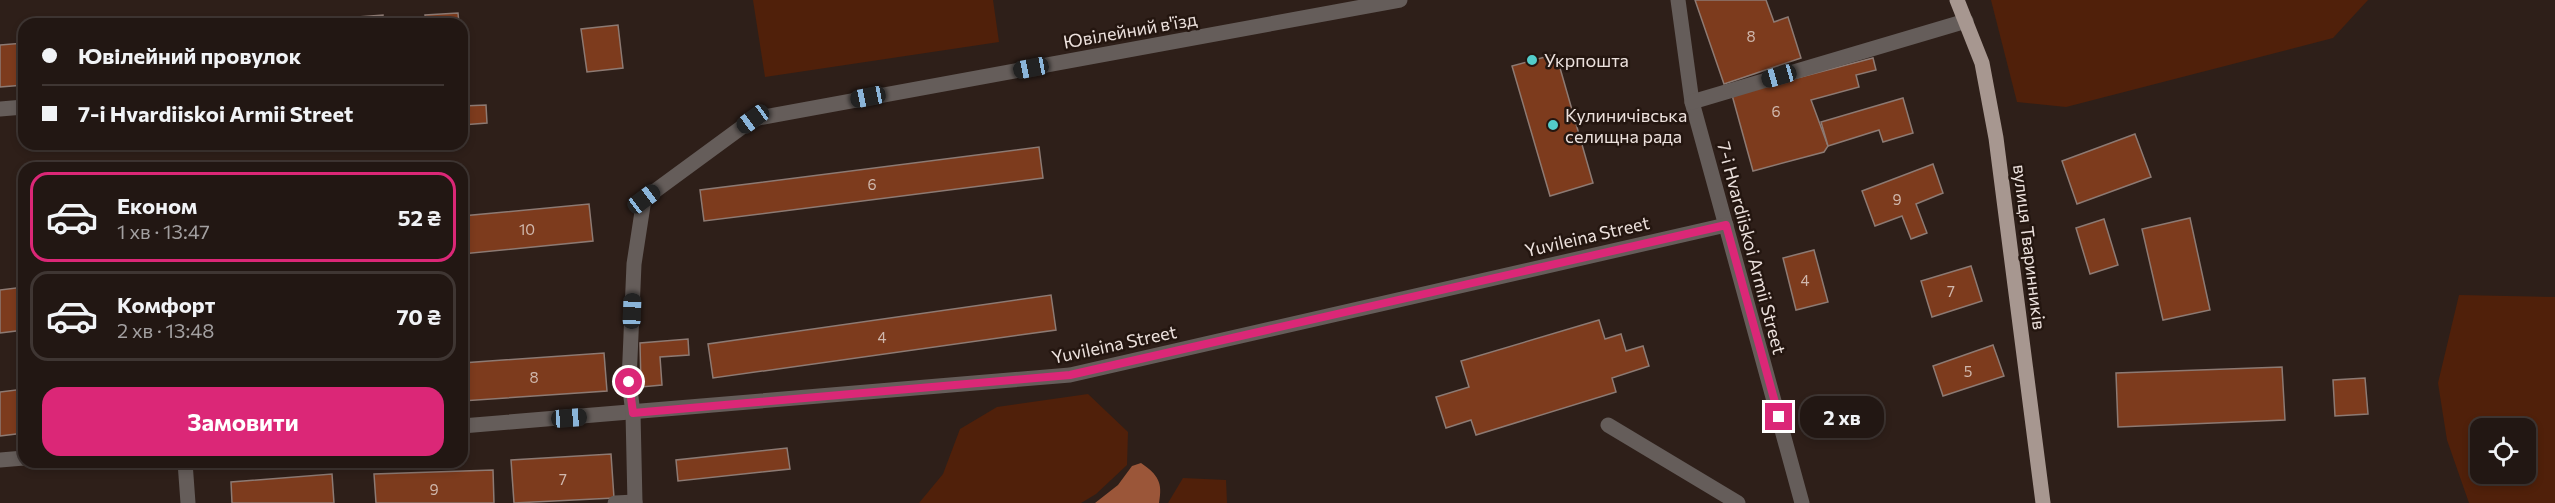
<!DOCTYPE html>
<html lang="uk">
<meta charset="utf-8">
<style>
:root{--surface:#221713;--page:#2a201c;--text:#f1f3f6;--muted:#a29fa0;--line:#3f3633;--accent:#db2777}
body{margin:0;font-family:Commissioner,sans-serif;background:var(--page);color:var(--text);height:100vh;display:flex;flex-direction:column;font-size:22px;white-space:nowrap}
*{box-sizing:border-box;margin:0}
p{font-size:20px;color:var(--muted)}
.icon{flex:none;width:33px;height:33px;fill:none;stroke:currentColor;stroke-width:2;stroke-linecap:round;stroke-linejoin:round}
.map{position:relative;flex:1;overflow:hidden}
.details{position:absolute;left:18px;top:162px;width:450px;height:306px;display:flex;flex-direction:column;background:var(--surface);border-radius:18px;box-shadow:0 3px 9px #0003,0 0 0 2px var(--line)}
.details>*{flex:none}
.top-card{position:absolute;left:18px;top:18px;width:450px;height:132px;border-radius:18px;box-shadow:0 3px 9px #0003,0 0 0 2px var(--line);display:grid;align-content:center;height:132px;padding:0 24px;background:var(--surface)}
.tools{position:absolute;left:2470px;top:418px;display:grid;gap:12px}
.tools a{display:grid;place-items:center;width:66px;height:66px;border-radius:12px;background:var(--surface);box-shadow:0 3px 9px #0003,0 0 0 2px var(--line);font-size:30px}
.end{position:absolute;width:27px;height:27px;margin:-14px;border:8px solid #db2777;background:#fff;box-shadow:0 0 0 3px #fff}
.from{border-radius:50%}
.bubble{position:absolute;height:42px;border-radius:18px;background:var(--surface);box-shadow:0 3px 9px #0003,0 0 0 2px var(--line);font-size:20px;font-weight:700;line-height:42px;text-align:center}
.car{position:absolute;width:18px;height:36px;margin:-18px -9px;border-radius:8px;box-shadow:0 0 4px 2px #0007;background:linear-gradient(#222 24%,#8ab4d8 0 40%,#222 0 76%,#8ab4d8 0 86%,#222 0)}
.top-card b{display:flex;align-items:center;gap:21px;height:57px;font-size:22px}
.top-card b+b{border-top:2px solid var(--line)}
.top-card i{width:15px;height:15px;background:var(--text)}
ul{padding:10px 0 0;list-style:none}
li{display:flex;align-items:center;gap:18px;height:90px;margin:0 12px 9px;padding:0 12px;border:3px solid var(--line);border-radius:18px}
li div{flex:1}
li b{display:block;font-size:22px}
li em{font-style:normal;font-weight:700}
li.on{border-color:var(--accent)}
li>.icon{width:54px;height:54px;stroke-width:1.5}
.primary-button{display:flex;gap:12px;margin-top:auto;padding:12px 24px}
.primary-button a{flex:1;height:69px;border-radius:18px;background:var(--accent);color:#fff;font-size:24px;font-weight:700;line-height:69px;text-align:center}
.map>svg:first-child{display:block}
</style>
<div class="map">
<svg width="2555" height="503" viewBox="0 0 2555 503">
<rect width="100%" height="100%" fill="#2e1f19"/>
<!-- green -->
<g fill="#50200a" fill-rule="evenodd">
<polygon points="753,0 993,0 999,42 765,77"/>
<polygon points="1991,0 2368,0 2333,38 2066,107 2017,102"/>
<path d="M 2459,295 L 2555,297 L 2555,503 L 2469,503 L 2447,440 L 2438,383 ZM 2481,429 L 2526,429 L 2526,474 L 2481,474 Z"/>
<polygon points="1088,394 1128,432 1127,465 1096,494 1081,503 919,503 943,474 960,429 997,407"/>
<polygon points="1183,478 1226,480 1227,503 1168,503"/>
</g>
<!-- water -->
<path fill="#9b5639" d="M 1141,463 C 1158,475 1163,482 1159,503 L 1095,503 L 1118,485 L 1132,466 Z"/>
<!-- building -->
<g fill="#7d3b1d" stroke="#8d7a73" stroke-width="1.5">
<polygon points="1695,0 1766,0 1774,22 1788,17 1801,58 1724,84"/>
<polygon points="458,13 459,24 426,24 425,15"/>
<polygon points="383,15 383,24 264,24"/>
<polygon points="618,25 623,68 587,72 581,29"/>
<polygon points="24,43 24,85 0,87 0,45"/>
<polygon points="1556,54 1593,183 1550,196 1512,66"/>
<polygon points="1873,58 1876,70 1856,75 1859,87 1811,100 1828,146 1824,152 1753,171 1732,95"/>
<polygon points="1903,98 1913,133 1883,142 1879,130 1828,146 1821,122"/>
<polygon points="486,105 487,123 462,125 462,106"/>
<polygon points="2135,134 2151,177 2077,204 2062,161"/>
<polygon points="1039,147 1043,178 704,221 700,190"/>
<polygon points="1933,164 1943,193 1916,204 1927,233 1911,239 1902,216 1875,226 1862,191"/>
<polygon points="589,204 593,241 462,254 462,216"/>
<polygon points="2190,218 2210,310 2163,320 2142,229"/>
<polygon points="2104,219 2118,265 2090,274 2076,228"/>
<polygon points="1814,250 1828,302 1796,310 1783,258"/>
<polygon points="1971,266 1982,301 1932,317 1921,281"/>
<polygon points="24,287 24,330 0,333 0,290"/>
<polygon points="1051,295 1056,330 713,378 708,344"/>
<polygon points="1599,320 1605,339 1621,334 1626,351 1643,346 1649,366 1612,378 1616,392 1476,435 1471,420 1446,428 1436,397 1469,387 1461,361"/>
<polygon points="688,339 689,355 660,357 662,385 641,387 640,343"/>
<polygon points="1993,345 2004,376 1943,396 1933,366"/>
<polygon points="604,353 607,391 462,401 462,363"/>
<polygon points="2282,367 2285,420 2118,427 2116,373"/>
<polygon points="2365,378 2368,414 2335,416 2333,380"/>
<polygon points="24,389 24,433 0,436 0,392"/>
<polygon points="787,448 790,469 678,481 676,460"/>
<polygon points="611,454 614,498 514,503 511,460"/>
<polygon points="493,470 494,503 376,503 374,474"/>
<polygon points="332,474 334,503 232,503 231,482"/>
</g>
<g fill="none" stroke-linecap="round" stroke-linejoin="round">
<!-- minor -->
<g stroke="#655d5a" stroke-width="15">
<polyline points="1678,0 1692,102 1802,503"/>
<polyline points="1692,102 1966,21"/>
<polyline points="0,109 24,107"/>
<polyline points="1608,425 1738,503"/>
<polyline points="462,426 1070,375 1726,225"/>
<polyline points="0,460 24,458"/>
<polyline points="185,462 188,503"/>
<polyline points="615,503 635,502"/>
<polyline points="635,503 633,413 629,382 634,264 644,199 753,119 1400,0"/>
</g>
<!-- major -->
<polyline stroke="#a79790" stroke-width="15" points="1957,0 1982,63 1996,138 2043,503"/>
</g>
<g fill="none" stroke-linecap="round" stroke-linejoin="round">
<!-- route -->
<polyline stroke="#db2777" stroke-width="8" points="629,382 633,413 1070,375 1726,225 1779,417"/>
</g>
<!-- markers -->
<g fill="#53cdca" stroke="#241610" stroke-width="2">
<circle cx="1532" cy="60" r="6"/>
<circle cx="1553" cy="125" r="6"/>
</g>
<g text-anchor="middle" dominant-baseline="central" stroke-width="5" stroke-linejoin="round" paint-order="stroke">
<!-- number labels -->
<g font-size="15" fill="#d0b8ad">
<text x="1751" y="36">8</text>
<text x="1776" y="111">6</text>
<text x="872" y="184">6</text>
<text x="1897" y="199">9</text>
<text x="527" y="229">10</text>
<text x="1805" y="280">4</text>
<text x="1951" y="291">7</text>
<text x="882" y="337">4</text>
<text x="1968" y="371">5</text>
<text x="534" y="377">8</text>
<text x="563" y="479">7</text>
<text x="434" y="489">9</text>
</g>
<!-- street labels -->
<g font-size="18" fill="#ece1dd" stroke="#241610">
<text transform="translate(1130 30) rotate(-10)">Ювілейний в'їзд</text>
<text transform="translate(1587 236) rotate(-13)">Yuvileina Street</text>
<text transform="translate(2030 247) rotate(83)">вулиця Тваринників</text>
<text transform="translate(1752 248) rotate(75)">7-i Hvardiiskoi Armii Street</text>
<text transform="translate(1114 344) rotate(-12)">Yuvileina Street</text>
</g>
<!-- poi labels -->
<g font-size="18" fill="#ece1dd" stroke="#241610" text-anchor="start">
<text x="1544" y="60">Укрпошта</text>
<text x="1565" y="115">Кулиничівська<tspan x="1565" dy="21">селищна рада</tspan></text>
</g>
</g>
</svg>
<div class="tools">
<a><svg class="icon" aria-label="locate" viewBox="0 0 24 24"><circle cx="12" cy="12" r="6"/><path d="M12 2v4M12 18v4M2 12h4M18 12h4"/></svg></a>
</div>
<i class="end from" style="left:629px;top:382px"></i>
<i class="end" style="left:1779px;top:417px"></i>
<div class="bubble" style="left:1800px;top:396px;width:84px">2 хв</div>
<i class="car" style="left:1031px;top:68px;rotate:259deg"></i>
<i class="car" style="left:1779px;top:76px;rotate:254deg"></i>
<i class="car" style="left:868px;top:97px;rotate:259deg"></i>
<i class="car" style="left:753px;top:119px;rotate:234deg"></i>
<i class="car" style="left:644px;top:199px;rotate:53deg"></i>
<i class="car" style="left:632px;top:311px;rotate:2deg"></i>
<i class="car" style="left:569px;top:418px;rotate:86deg"></i>
<div class="top-card">
<b><i class="from"></i>Ювілейний провулок</b>
<b><i></i>7-i Hvardiiskoi Armii Street</b>
</div>
<section class="details">
<ul>
<li class="on"><svg class="icon" aria-label="car" viewBox="0 0 24 24"><path d="M5 17H2v-5l4-1 3-4h7l3 4 3 1v5h-3M9 17h6M6 11h13"/><circle cx="7" cy="17" r="2"/><circle cx="17" cy="17" r="2"/></svg><div><b>Економ</b><p>1 хв · 13:47</p></div><em>52 ₴</em></li>
<li><svg class="icon" aria-label="car" viewBox="0 0 24 24"><path d="M5 17H2v-5l4-1 3-4h7l3 4 3 1v5h-3M9 17h6M6 11h13"/><circle cx="7" cy="17" r="2"/><circle cx="17" cy="17" r="2"/></svg><div><b>Комфорт</b><p>2 хв · 13:48</p></div><em>70 ₴</em></li>
</ul>
<div class="primary-button"><a>Замовити</a></div>
</section>
</div>
